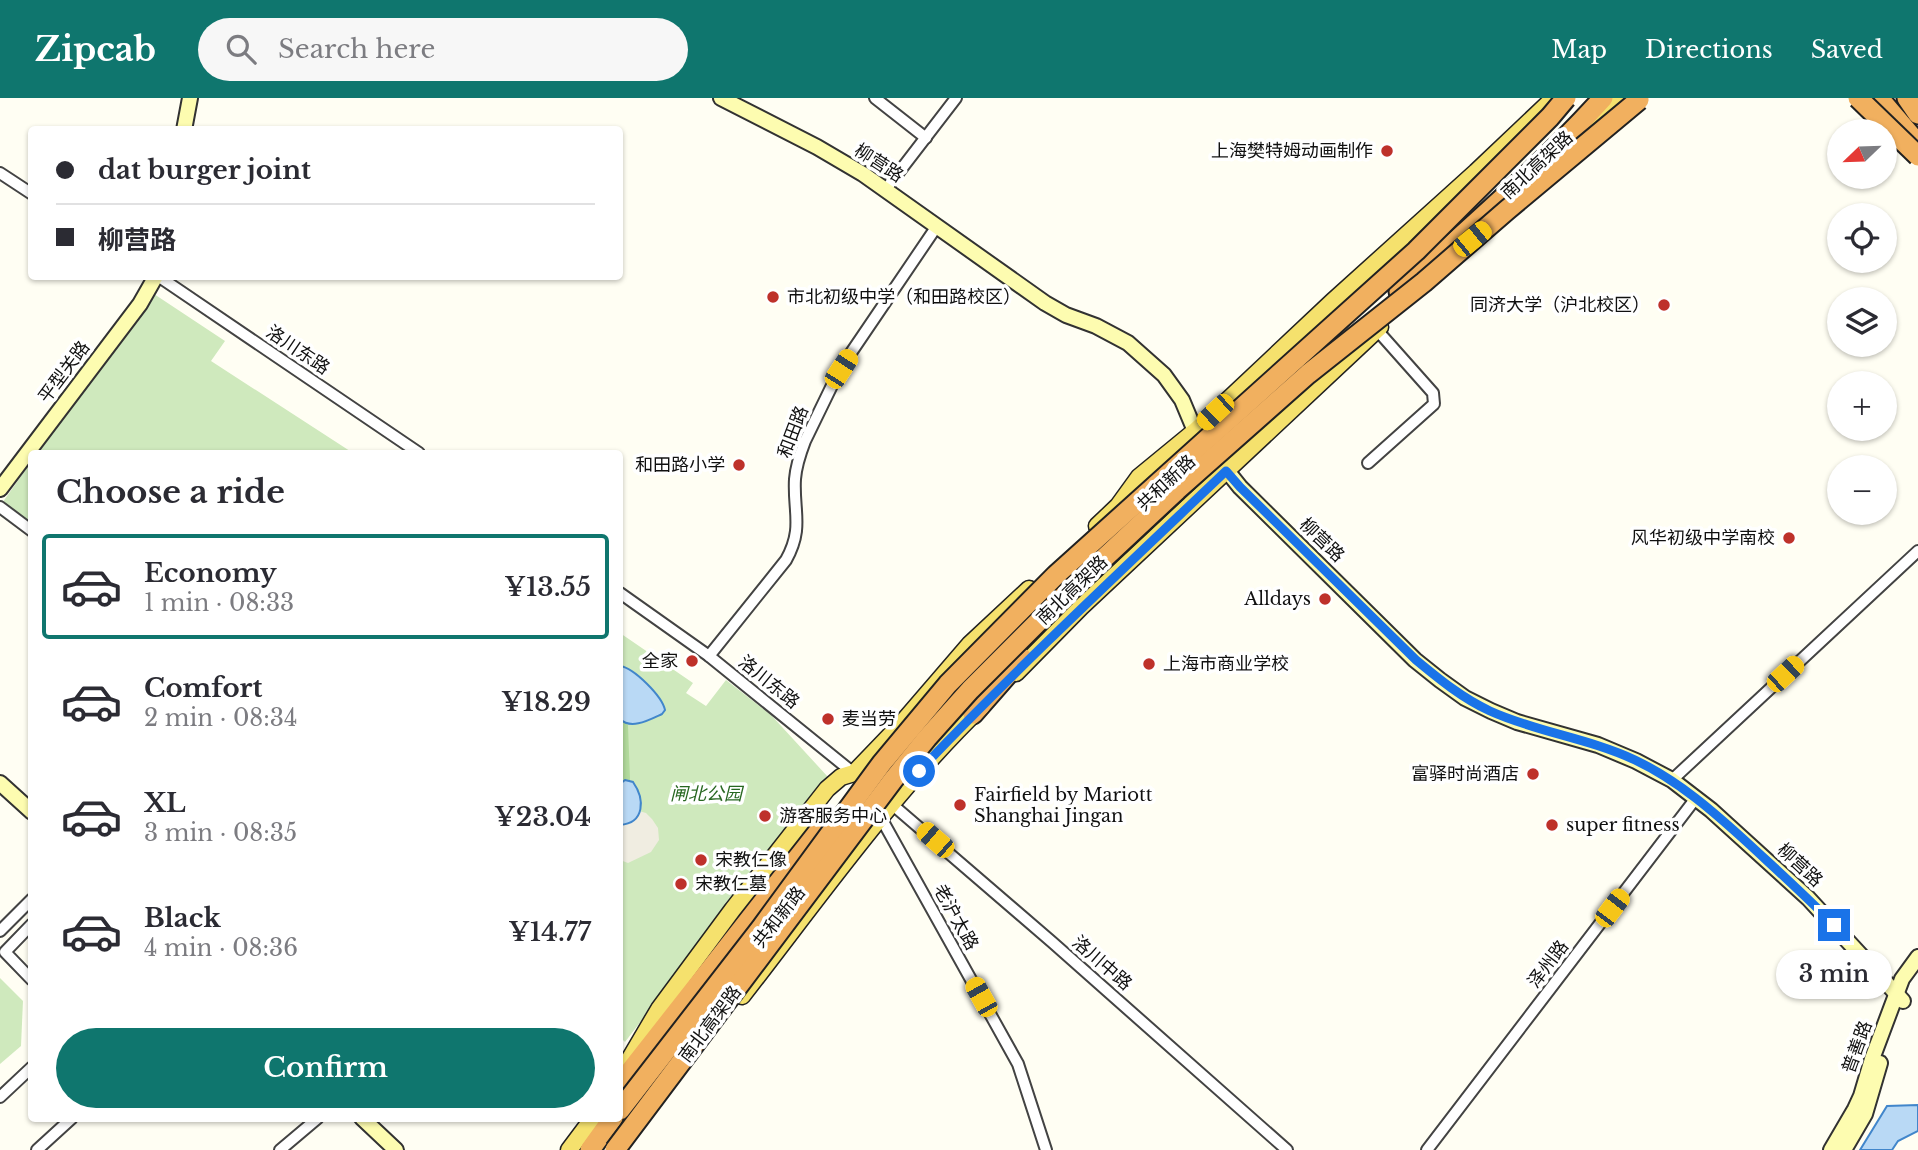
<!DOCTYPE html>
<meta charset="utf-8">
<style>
:root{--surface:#fff;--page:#f7f7f7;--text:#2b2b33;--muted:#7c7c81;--line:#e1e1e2;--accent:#0f766e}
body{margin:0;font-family:"Libre Baskerville","Noto Sans SC",serif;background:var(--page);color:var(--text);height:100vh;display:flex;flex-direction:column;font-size:26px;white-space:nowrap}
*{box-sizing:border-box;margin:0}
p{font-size:23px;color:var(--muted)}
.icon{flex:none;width:38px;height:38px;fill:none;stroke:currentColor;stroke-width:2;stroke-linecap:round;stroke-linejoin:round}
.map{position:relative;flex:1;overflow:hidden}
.panel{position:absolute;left:28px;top:352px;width:595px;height:672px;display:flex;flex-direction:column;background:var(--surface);border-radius:7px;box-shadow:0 2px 5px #0004}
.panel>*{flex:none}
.top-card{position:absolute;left:28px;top:28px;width:595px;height:154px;border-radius:7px;box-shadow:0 2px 5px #0004;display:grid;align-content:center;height:154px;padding:0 28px;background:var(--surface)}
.needle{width:46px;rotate:247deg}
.tools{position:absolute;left:1827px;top:21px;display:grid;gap:14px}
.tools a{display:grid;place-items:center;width:70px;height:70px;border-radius:50%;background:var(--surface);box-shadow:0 2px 5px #0004;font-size:35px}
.end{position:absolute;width:32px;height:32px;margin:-16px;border:9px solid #1a73e8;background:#fff;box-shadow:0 0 0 4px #fff}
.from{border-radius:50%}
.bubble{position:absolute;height:49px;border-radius:24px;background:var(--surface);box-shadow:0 2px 5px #0004;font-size:23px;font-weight:600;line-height:49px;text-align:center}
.car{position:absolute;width:21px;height:42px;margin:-21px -10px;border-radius:9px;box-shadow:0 0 5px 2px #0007;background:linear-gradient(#f5c518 24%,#345 0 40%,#f5c518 0 76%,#345 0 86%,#f5c518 0)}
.top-card b{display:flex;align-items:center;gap:24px;height:66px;font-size:26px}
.top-card b+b{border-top:2px solid var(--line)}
.top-card i{width:18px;height:18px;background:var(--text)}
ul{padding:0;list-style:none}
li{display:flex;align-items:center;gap:21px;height:105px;margin:0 14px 10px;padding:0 14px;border:4px solid transparent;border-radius:7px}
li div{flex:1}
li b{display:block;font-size:26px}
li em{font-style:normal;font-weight:600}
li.active{border-color:var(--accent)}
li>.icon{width:63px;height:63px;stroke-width:1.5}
h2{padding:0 28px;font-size:32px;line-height:84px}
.button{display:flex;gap:14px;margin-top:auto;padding:14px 28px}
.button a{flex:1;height:80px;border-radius:42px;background:var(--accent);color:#fff;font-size:28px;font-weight:600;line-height:80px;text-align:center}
header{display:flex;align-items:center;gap:42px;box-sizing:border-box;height:98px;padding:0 35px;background:var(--accent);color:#fff}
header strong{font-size:33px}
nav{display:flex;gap:38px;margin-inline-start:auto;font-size:24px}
.search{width:490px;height:63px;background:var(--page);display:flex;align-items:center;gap:18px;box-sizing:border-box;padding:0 24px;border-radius:38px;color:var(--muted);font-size:26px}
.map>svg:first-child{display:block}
</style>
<header>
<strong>Zipcab</strong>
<div class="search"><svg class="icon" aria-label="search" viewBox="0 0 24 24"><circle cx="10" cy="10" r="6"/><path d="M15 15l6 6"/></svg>Search here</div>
<nav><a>Map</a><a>Directions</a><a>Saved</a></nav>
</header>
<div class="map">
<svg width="1918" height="1052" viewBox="0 0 1918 1052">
<rect width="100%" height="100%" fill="#fffef3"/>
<!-- green -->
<g fill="#cfe9bd">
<polygon points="154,196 225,243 211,263 353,355 38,355"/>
<polygon points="31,364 31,437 0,408"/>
<polygon points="620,535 693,585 686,595 706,608 726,582 771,617 828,679 625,944 620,939"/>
<polygon points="0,880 23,903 21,948 0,966"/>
</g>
<!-- forest -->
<polygon fill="#b2da9c" points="620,621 628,627 630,682 625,682 620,686"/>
<!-- plaza -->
<polygon fill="#f0ede1" points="639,713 646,715 652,721 658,730 659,742 651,754 628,765 620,762 620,727 628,726 637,720"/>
<!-- water -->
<g fill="#b9d9f5" stroke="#4186cb" stroke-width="2">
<path d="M 620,568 C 634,570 662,598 665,612 L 662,616 C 649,622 631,632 620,621 Z"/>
<path d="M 625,682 L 633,684 C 645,701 645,725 620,727 L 620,686 Z"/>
<polygon points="1918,1007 1918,1033 1898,1043 1892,1052 1860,1052 1887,1008"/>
</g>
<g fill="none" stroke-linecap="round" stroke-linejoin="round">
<defs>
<g id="street">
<polyline points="875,0 926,40"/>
<polyline points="0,75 32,96"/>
<polyline points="886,91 956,0"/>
<polyline points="158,178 419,355"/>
<polyline points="1368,365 1434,306 1433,295 1377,232"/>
<polyline points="0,409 32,433"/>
<polyline points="620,495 709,558 856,677"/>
<path d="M 709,558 L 786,462 C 804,430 793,413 795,381 C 796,368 800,356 805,343 L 840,271 L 937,128"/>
<polyline points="1672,682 1918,453"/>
<polyline points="887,702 1052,844 1287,1052"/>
<polyline points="881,720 1018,966 1046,1052"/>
<polyline points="32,826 5,854 32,882"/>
<polyline points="0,833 32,801"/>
<polyline points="0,999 32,969"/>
<polyline points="37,1052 72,1020"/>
<polyline points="280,1052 318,1020"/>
<polyline points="1427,1052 1696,700"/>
</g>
<g id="secondary">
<polyline points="721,0 817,49 863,76 1045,205 1066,217 1096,228 1128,245 1164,277 1182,302 1195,333 1240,389 1415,562 1440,582 1465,600 1491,613 1517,624 1598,647 1636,663 1672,682 1711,712 1808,800 1903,903"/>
<polyline points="184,32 190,0"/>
<polyline points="0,391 140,206 156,178"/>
<polyline points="0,685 32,714"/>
<polyline points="362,1020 396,1052"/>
<polyline points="1831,1052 1855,1011 1861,998 1872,961 1902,881 1918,859"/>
<polyline points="1844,1052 1865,1016 1880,965"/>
</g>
<g id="primary">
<polyline points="1583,41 1618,0"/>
<polyline points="1097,428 1118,408 1139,379 1195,333 1333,203 1476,74 1554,0"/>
<polyline points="1016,575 1081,509 1380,229"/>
<path d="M 742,898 C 819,799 892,695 982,608"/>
<polyline points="626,967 659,911 733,811 827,691 841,679 854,675 902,625 970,546 1029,491"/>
<polyline points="569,1052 593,1020"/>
</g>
<g id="highway">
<polyline points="1879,0 1918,46"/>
<polyline points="1907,0 1918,16"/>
<path d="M 1399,194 C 1468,131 1540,70 1603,0"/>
<polyline points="973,616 1022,560"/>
<polyline points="620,986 825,725"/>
<polyline points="590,1052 613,1020"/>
</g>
</defs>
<!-- street casing -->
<use href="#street" stroke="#434343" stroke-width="14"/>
<!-- secondary casing -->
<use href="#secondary" stroke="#323232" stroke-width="18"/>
<!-- primary casing -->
<use href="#primary" stroke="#212121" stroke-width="19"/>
<!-- highway casing -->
<use href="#highway" stroke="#212121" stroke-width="23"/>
<!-- street -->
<use href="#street" stroke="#fff" stroke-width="10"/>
<!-- secondary -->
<use href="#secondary" stroke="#fdfcb0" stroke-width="14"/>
<!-- primary -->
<use href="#primary" stroke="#f5e16d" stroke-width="16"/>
<!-- highway -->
<use href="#highway" stroke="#f1b05f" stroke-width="19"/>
<defs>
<g id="highway-bridge">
<polyline points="1858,0 1918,58"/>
<polyline points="620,1012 761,830 882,665 948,586 1056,477 1416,153 1550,19 1566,0"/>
<polyline points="615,1052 893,682 927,640 970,592 1071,491 1177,392 1308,276 1424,184 1507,112 1639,2"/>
</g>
</defs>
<!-- highway-bridge casing -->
<use href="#highway-bridge" stroke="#212121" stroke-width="23" stroke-linecap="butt"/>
<!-- highway-bridge -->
<use href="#highway-bridge" stroke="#f1b05f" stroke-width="19"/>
</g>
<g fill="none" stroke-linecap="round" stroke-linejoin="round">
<!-- route -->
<path stroke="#1a73e8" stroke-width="9" d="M 919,673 C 1018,569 1122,472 1226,373 L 1240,389 L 1416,562 C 1439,581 1462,600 1490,613 C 1536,634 1588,640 1635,662 C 1679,683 1714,714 1750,747 C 1778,773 1807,799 1834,827"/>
</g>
<!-- markers -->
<g fill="#be312a" stroke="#fff" stroke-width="2.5">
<circle cx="1387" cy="53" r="7"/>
<circle cx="773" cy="199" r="7"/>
<circle cx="1664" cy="207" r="7"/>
<circle cx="739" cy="367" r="7"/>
<circle cx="1789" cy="440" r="7"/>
<circle cx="1325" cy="501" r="7"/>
<circle cx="692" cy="563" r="7"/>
<circle cx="1149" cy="566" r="7"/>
<circle cx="828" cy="621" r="7"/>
<circle cx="1533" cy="676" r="7"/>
<circle cx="960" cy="707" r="7"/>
<circle cx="765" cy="718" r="7"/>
<circle cx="1552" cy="727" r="7"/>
<circle cx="701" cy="762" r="7"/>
<circle cx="681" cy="786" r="7"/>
</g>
<g text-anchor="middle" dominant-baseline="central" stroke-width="7" stroke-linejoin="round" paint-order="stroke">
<!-- poi labels -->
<g font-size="18" fill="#101010" stroke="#fff" text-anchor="start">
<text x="1373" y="53" text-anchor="end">上海樊特姆动画制作</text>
<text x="787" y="199">市北初级中学（和田路校区）</text>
<text x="1650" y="207" text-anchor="end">同济大学（沪北校区）</text>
<text x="725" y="367" text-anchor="end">和田路小学</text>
<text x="1775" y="440" text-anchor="end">风华初级中学南校</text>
<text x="1311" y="501" text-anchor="end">Alldays</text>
<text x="678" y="563" text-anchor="end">全家</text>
<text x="1163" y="566">上海市商业学校</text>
<text x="842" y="621">麦当劳</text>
<text x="1519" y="676" text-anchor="end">富驿时尚酒店</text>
<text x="974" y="697">Fairfield by Mariott<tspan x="974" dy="21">Shanghai Jingan</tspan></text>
<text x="779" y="718">游客服务中心</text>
<text x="1566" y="727">super fitness</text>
<text x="715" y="762">宋教仁像</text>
<text x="695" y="786">宋教仁墓</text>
</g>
<!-- street labels -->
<g font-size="18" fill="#101010" stroke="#fff">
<text transform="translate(879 65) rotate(33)">柳营路</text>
<text transform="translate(1537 67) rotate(-43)">南北高架路</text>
<text transform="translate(298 252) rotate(34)">洛川东路</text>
<text transform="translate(64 274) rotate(-53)">平型关路</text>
<text transform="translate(793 334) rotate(-69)">和田路</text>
<text transform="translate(1166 385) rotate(-43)">共和新路</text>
<text transform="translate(1322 442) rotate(44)">柳营路</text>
<text transform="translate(1072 492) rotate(-44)">南北高架路</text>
<text transform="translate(769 584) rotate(39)">洛川东路</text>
<text transform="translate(1800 767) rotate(43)">柳营路</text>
<text transform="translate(779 819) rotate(-52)">共和新路</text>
<text transform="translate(956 819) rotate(61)">老沪太路</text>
<text transform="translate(1102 865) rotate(41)">洛川中路</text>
<text transform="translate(1548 866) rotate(-53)">泽州路</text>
<text transform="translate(710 926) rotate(-53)">南北高架路</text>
<text transform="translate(1857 949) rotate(-70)">普善路</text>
</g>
<!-- park labels -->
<g font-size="18" font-style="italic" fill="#286721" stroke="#fff">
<text x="706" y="696">闸北公园</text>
</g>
</g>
</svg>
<div class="tools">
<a><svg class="needle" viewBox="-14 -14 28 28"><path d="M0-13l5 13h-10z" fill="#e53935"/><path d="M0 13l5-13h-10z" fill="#7c7c81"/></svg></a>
<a><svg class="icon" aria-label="locate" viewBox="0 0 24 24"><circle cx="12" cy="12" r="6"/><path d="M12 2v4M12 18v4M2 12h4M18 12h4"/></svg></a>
<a><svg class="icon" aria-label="layers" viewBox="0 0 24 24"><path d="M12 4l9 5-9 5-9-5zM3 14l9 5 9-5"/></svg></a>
<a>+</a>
<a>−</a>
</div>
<i class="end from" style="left:919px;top:673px"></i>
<i class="end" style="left:1834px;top:827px"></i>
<div class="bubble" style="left:1776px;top:852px;width:116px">3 min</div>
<i class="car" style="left:1472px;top:141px;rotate:51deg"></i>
<i class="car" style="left:841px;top:271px;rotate:33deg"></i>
<i class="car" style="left:1215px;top:314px;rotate:227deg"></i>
<i class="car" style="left:1785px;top:576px;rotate:47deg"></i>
<i class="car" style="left:935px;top:742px;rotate:311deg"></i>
<i class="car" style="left:1612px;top:810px;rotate:37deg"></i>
<i class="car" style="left:981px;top:899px;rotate:331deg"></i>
<div class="top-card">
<b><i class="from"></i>dat burger joint</b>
<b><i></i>柳营路</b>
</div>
<section class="panel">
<h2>Choose a ride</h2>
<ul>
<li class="active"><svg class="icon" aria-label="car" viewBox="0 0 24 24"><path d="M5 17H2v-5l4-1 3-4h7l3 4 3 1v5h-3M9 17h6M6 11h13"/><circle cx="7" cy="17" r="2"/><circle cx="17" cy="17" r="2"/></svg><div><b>Economy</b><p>1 min · 08:33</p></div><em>¥13.55</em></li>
<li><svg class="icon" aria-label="car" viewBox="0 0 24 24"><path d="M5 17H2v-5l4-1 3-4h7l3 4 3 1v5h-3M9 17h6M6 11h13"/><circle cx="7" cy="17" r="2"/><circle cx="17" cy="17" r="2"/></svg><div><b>Comfort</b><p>2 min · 08:34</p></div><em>¥18.29</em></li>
<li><svg class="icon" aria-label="car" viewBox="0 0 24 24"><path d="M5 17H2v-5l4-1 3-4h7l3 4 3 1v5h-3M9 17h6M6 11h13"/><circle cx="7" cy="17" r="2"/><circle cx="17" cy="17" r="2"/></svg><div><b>XL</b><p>3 min · 08:35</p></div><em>¥23.04</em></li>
<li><svg class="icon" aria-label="car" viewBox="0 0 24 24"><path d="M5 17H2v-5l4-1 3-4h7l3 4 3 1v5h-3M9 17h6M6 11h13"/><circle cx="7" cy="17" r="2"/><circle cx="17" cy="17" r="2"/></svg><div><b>Black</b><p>4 min · 08:36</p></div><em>¥14.77</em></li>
</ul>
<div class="button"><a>Confirm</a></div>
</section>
</div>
